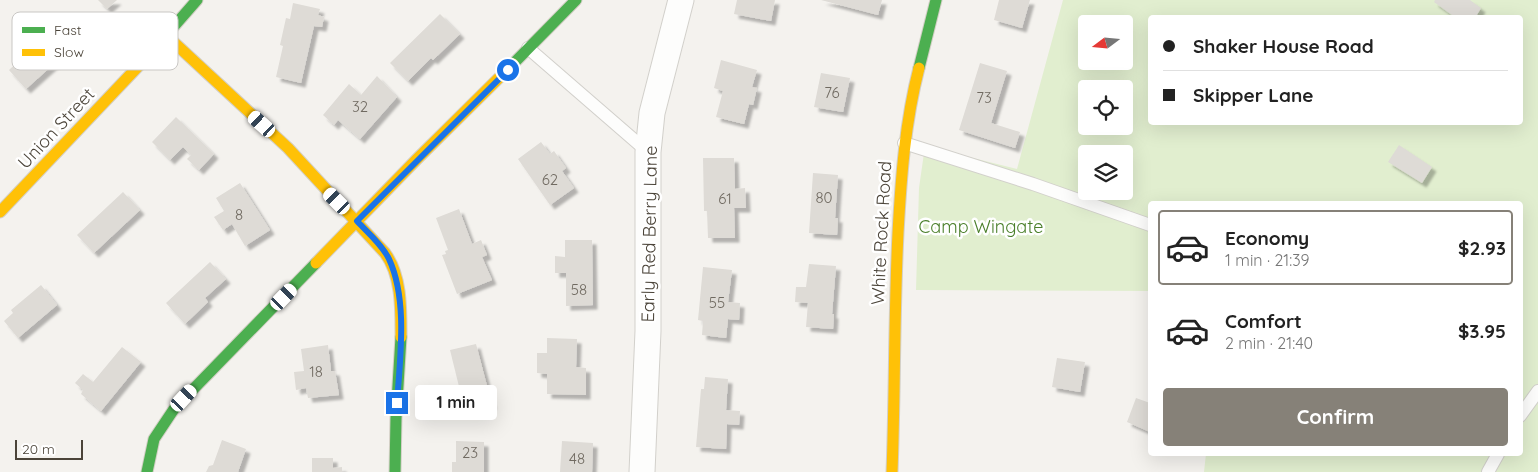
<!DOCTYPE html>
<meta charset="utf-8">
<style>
:root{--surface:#fff;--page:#f2f2f2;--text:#222;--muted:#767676;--line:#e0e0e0;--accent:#868178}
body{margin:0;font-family:Quicksand,sans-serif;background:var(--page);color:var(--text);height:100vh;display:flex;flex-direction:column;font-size:19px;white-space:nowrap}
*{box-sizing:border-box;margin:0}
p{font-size:16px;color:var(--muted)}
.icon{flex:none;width:28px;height:28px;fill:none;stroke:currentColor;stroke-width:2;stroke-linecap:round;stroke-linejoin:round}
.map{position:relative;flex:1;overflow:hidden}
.drawer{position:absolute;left:1148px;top:201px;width:375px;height:255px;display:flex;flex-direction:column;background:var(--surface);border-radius:5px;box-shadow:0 5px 20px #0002}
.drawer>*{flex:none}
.hud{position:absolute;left:1148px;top:15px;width:375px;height:110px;border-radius:5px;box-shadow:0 5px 20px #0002;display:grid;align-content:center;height:110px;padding:0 15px;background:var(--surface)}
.needle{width:32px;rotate:254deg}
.buttons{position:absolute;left:1078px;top:15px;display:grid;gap:10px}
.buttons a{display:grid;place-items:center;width:55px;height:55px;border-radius:5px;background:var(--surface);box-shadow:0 5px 20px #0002;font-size:25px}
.scale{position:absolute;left:15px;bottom:12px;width:68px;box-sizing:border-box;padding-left:5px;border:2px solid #4b4439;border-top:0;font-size:14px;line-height:18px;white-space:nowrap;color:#4b4439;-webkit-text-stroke:4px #fff;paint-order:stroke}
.end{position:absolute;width:22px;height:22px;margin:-11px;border:6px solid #1a73e8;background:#fff;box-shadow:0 0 0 2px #fff}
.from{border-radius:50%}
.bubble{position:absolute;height:35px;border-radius:5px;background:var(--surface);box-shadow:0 5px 20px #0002;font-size:16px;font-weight:700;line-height:35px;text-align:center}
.car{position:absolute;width:15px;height:30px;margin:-15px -8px;border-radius:6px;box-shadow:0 0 4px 1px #0007;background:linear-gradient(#fff 24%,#345 0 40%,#fff 0 76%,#345 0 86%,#fff 0)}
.hud b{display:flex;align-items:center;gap:18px;height:48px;font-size:19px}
.hud b+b{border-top:1px solid var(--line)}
.hud i{width:12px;height:12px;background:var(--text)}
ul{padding:9px 0 0;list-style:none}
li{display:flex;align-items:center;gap:15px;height:75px;margin:0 10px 8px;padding:0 5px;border:2px solid transparent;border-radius:5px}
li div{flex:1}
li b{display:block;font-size:19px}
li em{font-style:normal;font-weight:700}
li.selected{border-color:var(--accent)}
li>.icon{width:45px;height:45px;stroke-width:1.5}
.cta{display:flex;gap:10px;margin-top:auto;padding:10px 15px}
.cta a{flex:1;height:58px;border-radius:5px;background:var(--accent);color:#fff;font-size:20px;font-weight:700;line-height:58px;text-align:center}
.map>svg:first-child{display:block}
</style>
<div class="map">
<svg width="1538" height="472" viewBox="0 0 1538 472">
<defs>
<filter id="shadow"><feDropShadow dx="4.5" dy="4.5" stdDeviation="1" flood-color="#0004"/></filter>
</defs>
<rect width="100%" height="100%" fill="#f4f2ee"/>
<!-- green -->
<path fill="#e1eecf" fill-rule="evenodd" d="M 1063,0 L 1538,0 L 1538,472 L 1204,472 L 1206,454 L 1520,454 L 1520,204 L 1150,204 L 1150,291 L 916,290 L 919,188 L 925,146 L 1017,169 ZM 1150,18 L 1520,18 L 1520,122 L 1150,122 ZM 1086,24 L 1124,24 L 1124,61 L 1086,61 ZM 1086,89 L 1124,89 L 1124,126 L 1086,126 ZM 1086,154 L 1124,154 L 1124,191 L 1086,191 Z"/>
<!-- building -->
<g fill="#dedbd6" filter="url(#shadow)">
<polygon points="98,0 117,0 107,9"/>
<polygon points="737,0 775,0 771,21 734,14"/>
<polygon points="821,0 882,0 878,15"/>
<polygon points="999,0 1030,0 1022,28 994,20"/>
<polygon points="1435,0 1470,0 1481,8 1475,18 1456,18 1434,2"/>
<polygon points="293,3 320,9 318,15 324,17 322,27 314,26 301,83 276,77 283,46 280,45 286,18 290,19"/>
<polygon points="440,14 460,34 433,60 431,58 408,81 390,63"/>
<polygon points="57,25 78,48 68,57 65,54 26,89 9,70"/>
<polygon points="721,60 757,70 752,87 757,88 753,105 749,104 744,124 716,117 723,91 714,88"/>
<polygon points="980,63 1007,71 991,123 1020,132 1015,148 959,130"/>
<polygon points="821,73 850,78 843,112 814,107"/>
<polygon points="377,76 397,97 360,139 338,120 334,125 323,115 349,84 361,95"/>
<polygon points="176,117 214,154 199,170 187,159 191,155 183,147 170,160 152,142"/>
<polygon points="541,142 550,154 554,151 566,168 562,171 574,188 550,205 518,159"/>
<polygon points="1399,145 1432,167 1422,183 1388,162"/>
<polygon points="703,158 734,158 735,189 745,188 746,208 734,208 735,238 708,238 707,211 704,211"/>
<polygon points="813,173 838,175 835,218 838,218 837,235 809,233"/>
<polygon points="240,183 270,230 245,246 232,224 223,230 214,217 224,211 216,198"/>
<polygon points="123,192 140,210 94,253 77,235"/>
<polygon points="459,209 472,244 481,240 487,255 482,257 492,280 457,294 442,255 446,254 445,251 448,250 436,218"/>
<polygon points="565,240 592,240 593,305 566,306 566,273 555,273 555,256 565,257"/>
<polygon points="210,262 226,279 205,298 208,302 185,324 166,303"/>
<polygon points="809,264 836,266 832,314 834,314 833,329 806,327 808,303 795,302 796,287 806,287"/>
<polygon points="703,267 732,270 728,302 740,303 739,320 728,319 726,338 702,335 703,321 698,320"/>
<polygon points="41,285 57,305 18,338 4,321 13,313 11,310"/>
<polygon points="547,338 577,339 576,367 586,368 586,395 547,394 547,374 537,373 537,353 547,353"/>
<polygon points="476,344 492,405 465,411 450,350"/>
<polygon points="328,345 331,371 335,371 339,395 308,398 306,388 296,390 294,372 304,371 301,349"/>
<polygon points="122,347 141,362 101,411 81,394 83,390 75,383 83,374 93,382"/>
<polygon points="1057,358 1085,362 1080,392 1052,387"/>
<polygon points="705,377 728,379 726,410 740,411 739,425 727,424 726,449 696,447 701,389 704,389"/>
<polygon points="1136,398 1150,403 1150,432 1127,422"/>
<polygon points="222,440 246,449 238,472 206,472 209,466 213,465"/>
<polygon points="456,441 484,442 484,472 452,472 452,462 456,462"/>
<polygon points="562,441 593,443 592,472 560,472"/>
<polygon points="312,458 333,458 333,468 342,467 342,472 312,472"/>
</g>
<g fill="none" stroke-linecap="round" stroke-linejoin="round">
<defs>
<g id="lane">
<polyline points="528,48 648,152"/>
<polyline points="904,143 1033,184 1150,225"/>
<polyline points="1520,416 1538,391"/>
<polyline points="1488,472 1498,454"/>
</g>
<polyline id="street" points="642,472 648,331 648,152 652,113 681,0"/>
<g id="fast">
<polyline points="148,56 197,0"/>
<polyline points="513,64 576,0"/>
<polyline points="919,68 936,0"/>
<polyline points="147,472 154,439 174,409 316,263"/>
<polyline points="395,472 396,418 401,337"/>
</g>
<g id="slow">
<path d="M 167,36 L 288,148 L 385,253 C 402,276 401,310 401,337"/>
<polyline points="0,212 148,56"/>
<polyline points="316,263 417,159 513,64"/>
<path d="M 892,472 C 895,392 894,313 898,233 C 901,178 905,122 919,68"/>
</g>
</defs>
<!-- lane casing -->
<use href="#lane" stroke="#d2d0cb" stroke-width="14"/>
<!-- street casing -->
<use href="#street" stroke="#d2d0cb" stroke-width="27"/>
<!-- fast casing -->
<use href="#fast" stroke="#d3cfc5" stroke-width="13"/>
<!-- slow casing -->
<use href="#slow" stroke="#d3cfc5" stroke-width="13"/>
<!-- lane -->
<use href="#lane" stroke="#fdfdfc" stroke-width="12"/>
<!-- street -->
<use href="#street" stroke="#fdfdfc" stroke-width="25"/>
<!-- fast -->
<use href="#fast" stroke="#4caf50" stroke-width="11"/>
<!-- slow -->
<use href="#slow" stroke="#ffc107" stroke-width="11"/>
</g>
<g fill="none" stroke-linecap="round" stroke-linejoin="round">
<!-- route -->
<path stroke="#1a73e8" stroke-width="6" d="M 397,403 C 400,358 408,300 389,259 C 382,244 367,232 357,221 L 508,70"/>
</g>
<g text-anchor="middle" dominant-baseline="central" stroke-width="5" stroke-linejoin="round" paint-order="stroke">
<!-- number labels -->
<g font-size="15" fill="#706a61">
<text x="832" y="92">76</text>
<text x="984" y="97">73</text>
<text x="360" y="106">32</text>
<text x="550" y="179">62</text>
<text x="824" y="197">80</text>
<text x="725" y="198">61</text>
<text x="239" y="214">8</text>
<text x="579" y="289">58</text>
<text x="717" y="302">55</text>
<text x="316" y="371">18</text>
<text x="470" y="452">23</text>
<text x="577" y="458">48</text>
</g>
<!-- street labels -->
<g font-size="18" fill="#4b4439" stroke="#fff">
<text transform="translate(56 128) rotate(-47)">Union Street</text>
<text transform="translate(881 233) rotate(-87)">White Rock Road</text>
<text transform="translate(649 234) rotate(-89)">Early Red Berry Lane</text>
</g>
<!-- park labels -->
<g font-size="18" fill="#4a7f2a" stroke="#fff">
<text x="981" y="226">Camp Wingate</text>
</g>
</g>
<!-- legend -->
<rect x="12" y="12" width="166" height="58" rx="8" fill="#fff" stroke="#c9c7c4" stroke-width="1"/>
<rect x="22" y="27" width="23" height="6" fill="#4caf50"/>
<rect x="22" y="49" width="23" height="7" fill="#ffc107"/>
<g font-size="14" fill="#4b4439">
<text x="54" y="35">Fast</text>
<text x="54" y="57">Slow</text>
</g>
</svg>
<div class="buttons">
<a><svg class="needle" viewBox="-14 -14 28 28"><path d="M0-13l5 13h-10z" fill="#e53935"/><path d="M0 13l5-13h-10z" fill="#767676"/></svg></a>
<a><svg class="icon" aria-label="locate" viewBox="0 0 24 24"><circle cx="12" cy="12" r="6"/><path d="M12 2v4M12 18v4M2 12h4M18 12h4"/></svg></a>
<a><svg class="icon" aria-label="layers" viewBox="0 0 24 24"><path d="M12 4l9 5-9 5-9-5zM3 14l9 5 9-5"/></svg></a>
</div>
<div class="scale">20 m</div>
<i class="end from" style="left:508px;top:70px"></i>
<i class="end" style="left:397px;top:403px"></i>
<div class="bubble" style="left:415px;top:385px;width:82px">1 min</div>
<i class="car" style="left:262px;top:124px;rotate:312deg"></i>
<i class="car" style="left:337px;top:201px;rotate:315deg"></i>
<i class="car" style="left:284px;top:297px;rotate:44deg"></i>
<i class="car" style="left:184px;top:398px;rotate:43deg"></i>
<div class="hud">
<b><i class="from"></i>Shaker House Road</b>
<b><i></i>Skipper Lane</b>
</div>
<section class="drawer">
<ul>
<li class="selected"><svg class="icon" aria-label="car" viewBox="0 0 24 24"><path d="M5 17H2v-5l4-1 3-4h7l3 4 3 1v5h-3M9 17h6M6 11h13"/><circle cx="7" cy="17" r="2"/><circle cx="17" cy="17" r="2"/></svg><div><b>Economy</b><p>1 min · 21:39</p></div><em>$2.93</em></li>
<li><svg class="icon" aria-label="car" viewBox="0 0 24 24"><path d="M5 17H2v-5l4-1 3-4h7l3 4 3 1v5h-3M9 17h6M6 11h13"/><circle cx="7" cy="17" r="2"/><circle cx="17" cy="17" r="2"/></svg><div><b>Comfort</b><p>2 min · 21:40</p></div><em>$3.95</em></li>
</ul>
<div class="cta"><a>Confirm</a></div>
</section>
</div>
